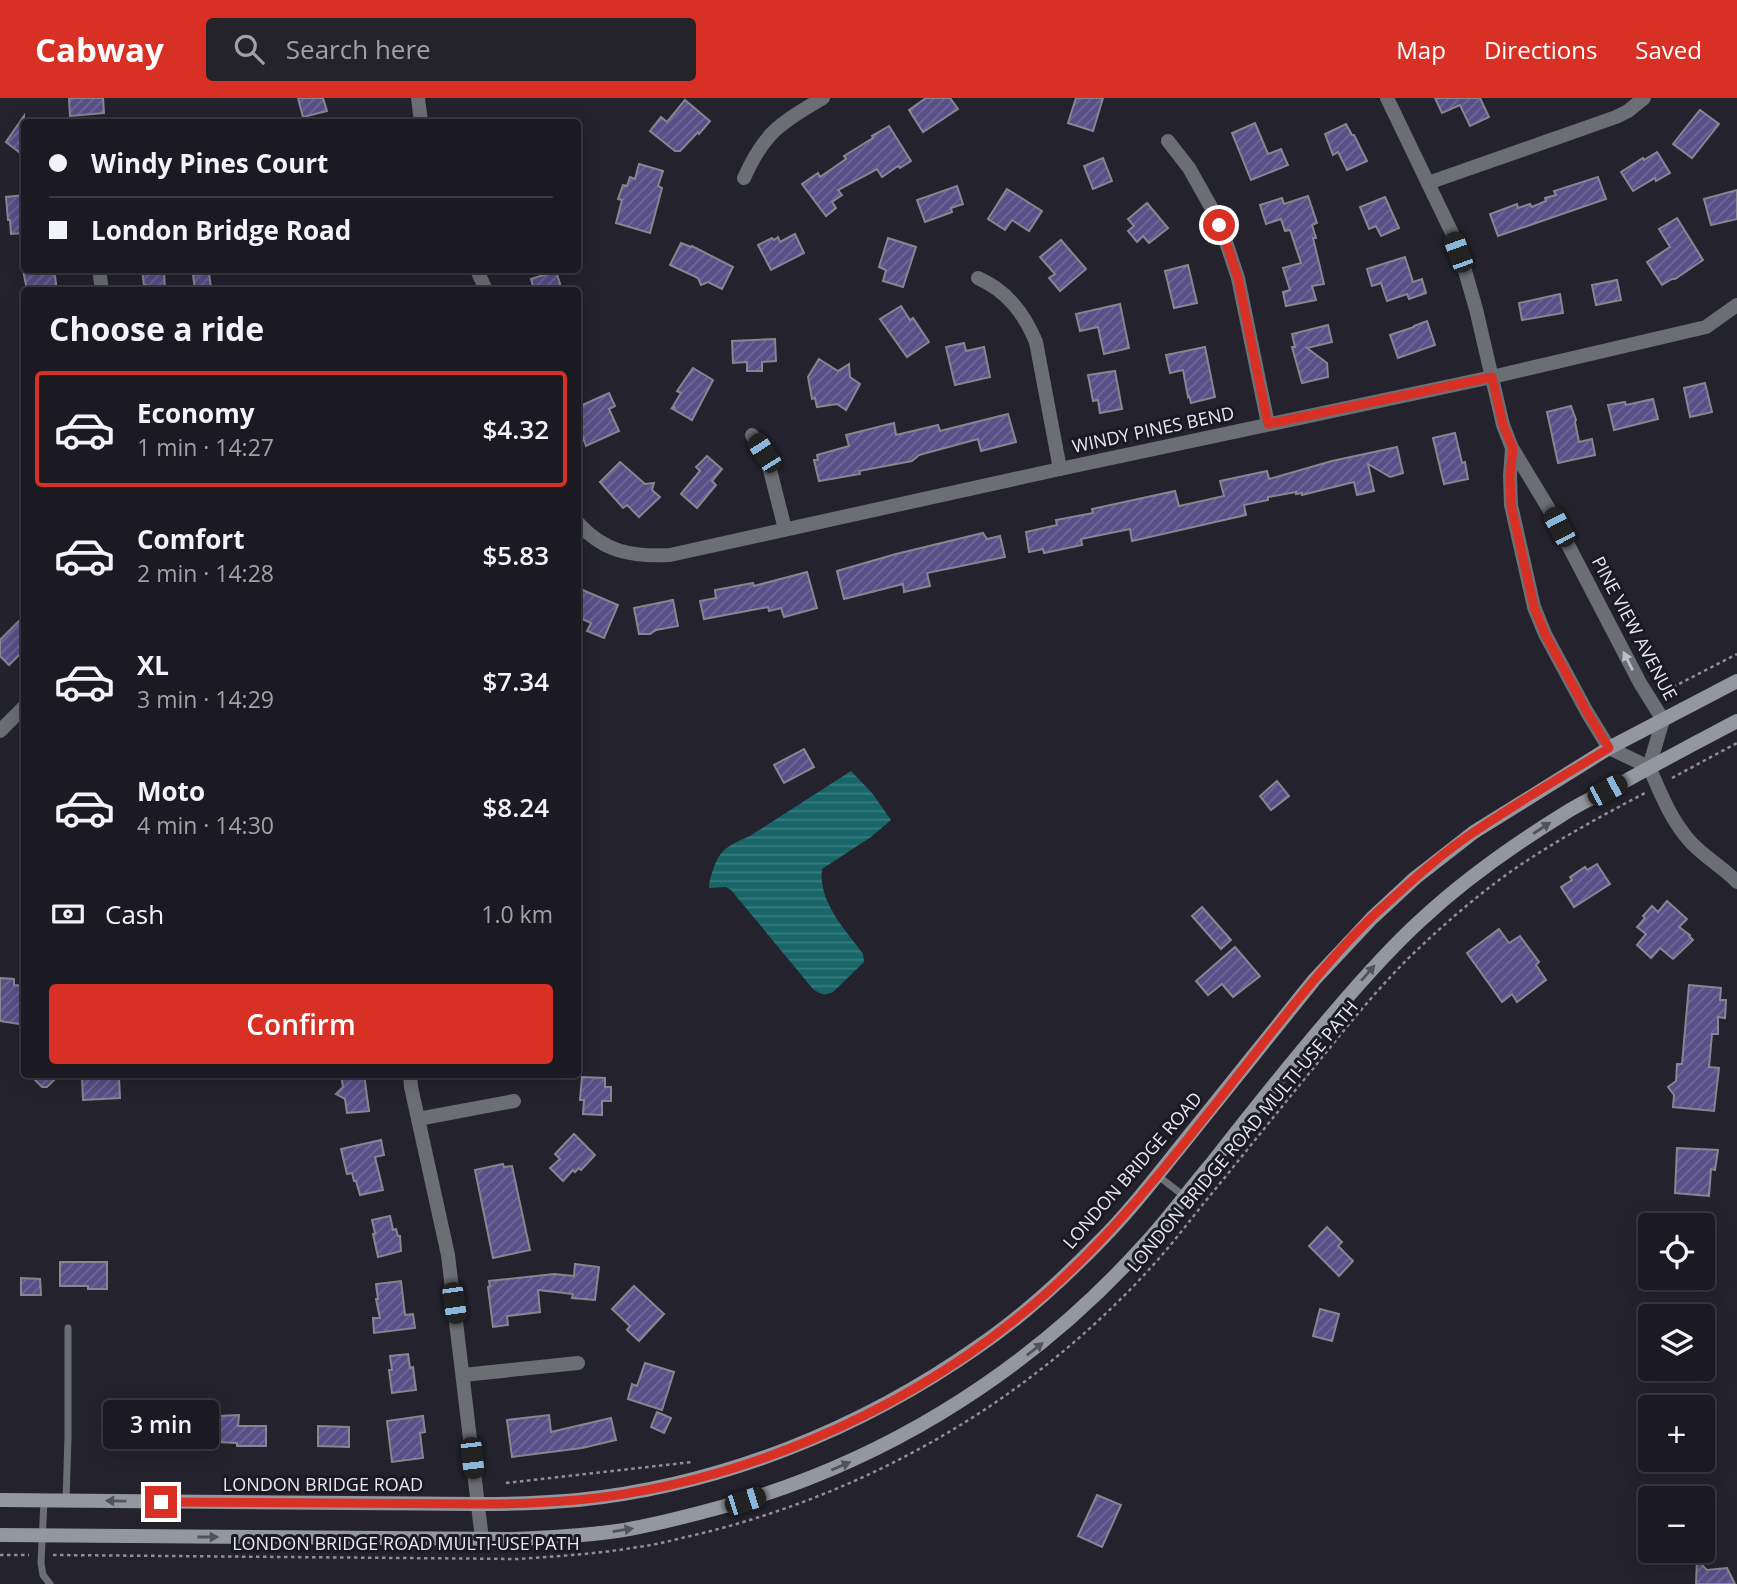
<!DOCTYPE html>
<meta charset="utf-8">
<style>
:root{--surface:#1b1a22;--page:#24232a;--text:#f1f3f6;--muted:#a0a1a5;--line:#393840;--accent:#d93025}
body{margin:0;font-family:"Open Sans",sans-serif;background:var(--page);color:var(--text);height:100vh;display:flex;flex-direction:column;font-size:26px;white-space:nowrap}
*{box-sizing:border-box;margin:0}
p{font-size:23px;color:var(--muted)}
.icon{flex:none;width:38px;height:38px;fill:none;stroke:currentColor;stroke-width:2;stroke-linecap:round;stroke-linejoin:round}
.map{position:relative;flex:1;overflow:hidden}
.sheet{position:absolute;left:21px;top:189px;width:560px;height:791px;display:flex;flex-direction:column;background:var(--surface);border-radius:7px;box-shadow:0 4px 18px #0003,0 0 0 2px var(--line)}
.sheet>*{flex:none}
.guide{position:absolute;left:21px;top:21px;width:560px;height:154px;border-radius:7px;box-shadow:0 4px 18px #0003,0 0 0 2px var(--line);display:grid;align-content:center;height:154px;padding:0 28px;background:var(--surface)}
.buttons{position:absolute;left:1638px;top:1115px;display:grid;gap:14px}
.buttons a{display:grid;place-items:center;width:77px;height:77px;border-radius:7px;background:var(--surface);box-shadow:0 4px 18px #0003,0 0 0 2px var(--line);font-size:35px}
.end{position:absolute;width:32px;height:32px;margin:-16px;border:9px solid #d93025;background:#fff;box-shadow:0 0 0 4px #fff}
.from{border-radius:50%}
.bubble{position:absolute;height:49px;border-radius:7px;background:var(--surface);box-shadow:0 4px 18px #0003,0 0 0 2px var(--line);font-size:23px;font-weight:600;line-height:49px;text-align:center}
.car{position:absolute;width:21px;height:42px;margin:-21px -10px;border-radius:9px;box-shadow:0 0 5px 2px #0007;background:linear-gradient(#222 24%,#8ab4d8 0 40%,#222 0 76%,#8ab4d8 0 86%,#222 0)}
.guide b{display:flex;align-items:center;gap:24px;height:66px;font-size:26px}
.guide b+b{border-top:2px solid var(--line)}
.guide i{width:18px;height:18px;background:var(--text)}
ul{padding:0;list-style:none}
li{display:flex;align-items:center;gap:21px;height:116px;margin:0 14px 10px;padding:0 14px;border:4px solid transparent;border-radius:7px}
li div{flex:1}
li b{display:block;font-size:26px}
li em{font-style:normal;font-weight:600}
li.on{border-color:var(--accent)}
li>.icon{width:63px;height:63px;stroke-width:1.5}
h2{padding:0 28px;font-size:32px;line-height:84px}
.pay{display:flex;align-items:center;gap:18px;height:77px;padding:0 28px;font-size:26px}
.pay p{margin-inline-start:auto}
.button{display:flex;gap:14px;margin-top:auto;padding:14px 28px}
.button a{flex:1;height:80px;border-radius:7px;background:var(--accent);color:#fff;font-size:28px;font-weight:600;line-height:80px;text-align:center}
header{display:flex;align-items:center;gap:42px;box-sizing:border-box;height:98px;padding:0 35px;background:var(--accent);color:#fff}
header strong{font-size:33px}
nav{display:flex;gap:38px;margin-inline-start:auto;font-size:24px}
.search{width:490px;height:63px;background:var(--page);display:flex;align-items:center;gap:18px;box-sizing:border-box;padding:0 24px;border-radius:7px;color:var(--muted);font-size:26px}
.map>svg:first-child{display:block}
</style>
<header>
<strong>Cabway</strong>
<div class="search"><svg class="icon" aria-label="search" viewBox="0 0 24 24"><circle cx="10" cy="10" r="6"/><path d="M15 15l6 6"/></svg>Search here</div>
<nav><a>Map</a><a>Directions</a><a>Saved</a></nav>
</header>
<div class="map">
<svg width="1737" height="1486" viewBox="0 0 1737 1486">
<defs>
<pattern id="water-rules" width="6" height="5" patternUnits="userSpaceOnUse" patternTransform="scale(1.75)"><rect width="6" height="5" fill="#196668"/><path d="M0 2.5h6" fill="none" stroke="#3a7c7e"/></pattern>
<pattern id="building-hatch" width="6" height="6" patternUnits="userSpaceOnUse" patternTransform="scale(1.75)"><rect width="6" height="6" fill="#584f86"/><path d="M-1 1l2-2M0 6l6-6M5 7l2-2" fill="none" stroke="#706897"/></pattern>
</defs>
<rect width="100%" height="100%" fill="#24232d"/>
<!-- water -->
<path fill="url(#water-rules)" d="M 851,673 L 872,695 L 891,722 L 871,739 L 822,771 C 818,804 845,831 863,856 L 864,864 L 833,894 C 824,898 820,896 813,891 L 731,792 L 726,789 L 709,790 C 709,783 711,778 713,772 C 720,750 730,747 750,738 Z"/>
<!-- building -->
<g fill="url(#building-hatch)" stroke="#878592" stroke-width="2">
<polygon points="69,0 103,0 104,15 70,18"/>
<polygon points="298,0 323,0 327,13 303,19"/>
<polygon points="926,0 950,0 958,11 923,34 909,12"/>
<polygon points="1076,0 1103,0 1093,33 1068,25"/>
<polygon points="1435,0 1480,0 1489,19 1470,28 1460,7 1442,15"/>
<polygon points="685,2 710,23 699,36 698,34 680,53 675,53 650,33 661,19 667,24"/>
<polygon points="1700,12 1719,26 1692,60 1673,46"/>
<polygon points="24,18 24,58 6,44"/>
<polygon points="1255,25 1268,56 1281,51 1288,67 1251,82 1232,35"/>
<polygon points="1346,26 1352,37 1354,37 1367,63 1347,72 1338,54 1333,57 1325,36"/>
<polygon points="889,28 911,63 900,70 898,68 882,79 877,71 838,92 842,97 832,104 836,110 826,118 802,86 818,75 820,79 846,61 844,58 873,40 872,38"/>
<polygon points="1657,54 1670,75 1656,83 1655,80 1633,93 1621,74 1643,60 1644,62"/>
<polygon points="1103,60 1112,83 1093,91 1084,68"/>
<polygon points="639,66 663,73 658,88 662,90 650,135 616,125 622,102 618,101 623,87 627,88 630,79 635,81"/>
<polygon points="1598,79 1606,101 1498,138 1490,116 1517,106 1518,110 1530,106 1532,109 1546,103 1545,100 1556,97 1554,93"/>
<polygon points="957,88 963,106 951,110 952,114 925,124 917,102"/>
<polygon points="1007,91 1042,113 1029,133 1012,122 1005,132 988,121"/>
<polygon points="1737,92 1737,121 1711,127 1704,101"/>
<polygon points="24,97 24,135 11,136 10,122 8,122 6,99"/>
<polygon points="1308,98 1317,125 1312,127 1316,140 1313,140 1324,186 1312,188 1316,202 1286,208 1283,194 1290,192 1283,170 1301,165 1290,132 1285,133 1281,121 1266,126 1260,107 1282,100 1284,106"/>
<polygon points="1385,99 1399,130 1381,138 1376,128 1369,131 1360,109"/>
<polygon points="1147,105 1168,130 1149,145 1143,138 1137,144 1128,133 1134,128 1128,121"/>
<polygon points="1677,120 1703,162 1675,181 1672,181 1662,187 1647,164 1670,149 1659,131"/>
<polygon points="795,136 804,155 771,172 758,147 772,140 774,142 778,139 780,144"/>
<polygon points="888,140 916,149 903,189 883,183 886,172 879,169"/>
<polygon points="1061,142 1086,171 1060,193 1049,180 1055,176 1040,159"/>
<polygon points="681,145 691,149 692,148 733,169 722,191 708,184 701,187 698,180 670,167"/>
<polygon points="1405,159 1413,184 1422,181 1426,195 1409,201 1407,196 1387,203 1381,185 1372,188 1367,171"/>
<polygon points="1188,167 1197,205 1174,210 1165,173"/>
<polygon points="23,172 54,172 57,192 27,192"/>
<polygon points="142,172 164,172 165,192 146,192 146,187 144,188"/>
<polygon points="556,173 562,192 534,192 531,181"/>
<polygon points="209,175 211,190 195,192 193,177"/>
<polygon points="1617,182 1621,202 1596,207 1592,187"/>
<polygon points="1560,196 1563,215 1522,222 1519,205"/>
<polygon points="1120,206 1129,250 1104,256 1098,229 1080,233 1076,216"/>
<polygon points="901,208 910,222 913,220 929,244 907,259 880,221"/>
<polygon points="1427,223 1435,247 1398,260 1390,237 1414,229 1414,228"/>
<polygon points="1328,227 1332,244 1307,250 1327,265 1328,279 1302,285 1292,249 1295,249 1292,236"/>
<polygon points="775,241 776,263 762,264 762,273 747,273 747,264 733,265 732,243"/>
<polygon points="964,245 966,253 984,249 990,279 955,287 946,249"/>
<polygon points="1205,249 1215,299 1191,305 1189,298 1188,299 1183,272 1170,275 1166,257"/>
<polygon points="819,261 838,273 849,266 850,279 860,286 846,312 837,306 817,309 815,300 812,301 808,279"/>
<polygon points="693,270 713,282 692,322 673,311 675,309 672,310 681,295 677,293"/>
<polygon points="1115,273 1122,311 1100,315 1098,302 1093,303 1088,277"/>
<polygon points="1705,285 1712,314 1690,319 1684,290"/>
<polygon points="609,295 615,308 609,311 619,333 586,348 578,325 578,309"/>
<polygon points="1653,301 1658,321 1614,332 1608,307 1625,304 1626,307"/>
<polygon points="1571,308 1576,322 1575,324 1579,344 1592,341 1595,357 1558,365 1547,314"/>
<polygon points="1008,316 1016,344 981,353 978,341 919,357 912,363 859,373 860,376 819,383 814,362 818,362 817,357 849,348 846,337 894,325 896,337 938,327 940,333"/>
<polygon points="1455,335 1462,365 1465,364 1468,381 1444,386 1433,340"/>
<polygon points="1397,349 1403,375 1390,379 1368,366 1374,393 1357,397 1354,384 1302,397 1302,395 1296,396 1296,394 1268,399 1268,402 1244,407 1246,417 1154,438 1132,443 1130,431 1081,441 1082,447 1044,455 1043,451 1029,454 1026,434 1057,427 1056,422 1093,415 1092,411 1175,393 1179,408 1224,398 1220,383 1267,373 1269,381 1332,363"/>
<polygon points="707,358 722,371 712,383 716,387 697,410 681,396 700,373 696,369"/>
<polygon points="620,364 645,386 654,385 652,392 660,399 639,419 627,407 623,410 600,384"/>
<polygon points="983,435 987,441 1000,438 1005,459 927,475 930,488 904,494 903,486 844,501 837,473 896,456"/>
<polygon points="807,474 817,510 784,519 781,510 769,513 768,509 704,521 700,503 716,500 715,492 753,485 754,488"/>
<polygon points="578,490 618,507 604,540 587,533 591,525 578,519"/>
<polygon points="673,502 678,528 656,532 650,536 639,536 634,510"/>
<polygon points="24,518 24,552 9,567 0,558 0,542"/>
<polygon points="804,651 814,669 784,685 774,667"/>
<polygon points="1277,683 1289,698 1271,712 1260,698"/>
<polygon points="1597,766 1610,786 1574,809 1561,789 1572,782 1570,779 1585,769 1587,772"/>
<polygon points="1667,803 1687,821 1679,829 1690,837 1689,838 1693,842 1673,861 1660,850 1651,860 1637,847 1646,836 1637,829 1645,820 1643,818 1652,808 1658,814"/>
<polygon points="1202,809 1231,842 1221,851 1192,818"/>
<polygon points="1499,831 1509,845 1520,838 1539,864 1536,867 1546,882 1517,904 1512,896 1502,904 1467,855"/>
<polygon points="1235,849 1260,878 1233,899 1222,886 1208,897 1196,883"/>
<polygon points="0,880 14,881 14,887 24,888 24,903 23,903 20,926 0,923"/>
<polygon points="1689,887 1721,890 1720,902 1726,902 1725,920 1718,919 1718,936 1712,936 1709,969 1719,970 1714,1013 1673,1009 1674,997 1668,989 1676,983 1677,966 1682,966"/>
<polygon points="29,976 60,976 47,989 42,989"/>
<polygon points="341,976 364,976 369,1013 347,1015 345,1001 336,996 343,989"/>
<polygon points="111,978 111,981 119,980 120,1000 83,1002 82,979"/>
<polygon points="582,979 605,980 605,989 611,989 611,1003 602,1003 602,1017 583,1016 584,1002 580,1002"/>
<polygon points="574,1036 595,1057 581,1072 579,1070 575,1074 573,1072 563,1083 550,1070 560,1061 555,1056"/>
<polygon points="381,1042 384,1057 375,1059 383,1092 360,1097 356,1083 354,1083 352,1075 347,1076 341,1051"/>
<polygon points="1677,1050 1718,1052 1715,1072 1711,1071 1709,1098 1675,1095"/>
<polygon points="503,1066 504,1069 512,1068 530,1152 493,1160 475,1072"/>
<polygon points="390,1118 393,1132 396,1131 398,1138 400,1138 401,1153 378,1159 373,1136 375,1135 372,1122"/>
<polygon points="1327,1129 1342,1144 1338,1148 1353,1163 1339,1178 1309,1148"/>
<polygon points="60,1164 107,1164 107,1191 88,1191 88,1188 60,1188"/>
<polygon points="575,1166 599,1169 595,1202 572,1200 573,1196 538,1192 540,1214 507,1218 508,1227 493,1229 488,1189 490,1188 489,1183 554,1176 574,1178"/>
<polygon points="21,1180 40,1181 41,1197 21,1197"/>
<polygon points="401,1183 405,1217 413,1216 415,1230 374,1235 373,1220 380,1220 376,1201 378,1201 376,1186"/>
<polygon points="634,1188 664,1216 639,1243 627,1232 630,1228 612,1211"/>
<polygon points="1320,1211 1339,1216 1332,1243 1313,1238"/>
<polygon points="408,1256 410,1270 413,1269 416,1292 392,1295 389,1272 392,1272 390,1258"/>
<polygon points="645,1265 674,1274 662,1312 628,1301 632,1286 637,1288"/>
<polygon points="657,1314 671,1320 664,1335 651,1329"/>
<polygon points="164,1316 177,1316 176,1349 146,1348 146,1329 164,1330"/>
<polygon points="239,1317 238,1328 266,1328 266,1348 237,1348 237,1345 218,1344 217,1318"/>
<polygon points="549,1317 551,1334 611,1320 616,1342 582,1350 512,1359 507,1322"/>
<polygon points="423,1318 425,1334 420,1335 423,1360 392,1364 387,1323"/>
<polygon points="318,1328 349,1329 349,1349 318,1348"/>
<polygon points="1097,1397 1121,1407 1102,1449 1078,1438"/>
<polygon points="1697,1462 1707,1472 1727,1470 1735,1486 1696,1486"/>
</g>
<g fill="none" stroke-linecap="round" stroke-linejoin="round">
<!-- path -->
<g stroke="#908f97" stroke-width="2.5" stroke-dasharray="3.5 3.5" stroke-linecap="butt">
<polyline points="1673,589 1737,556"/>
<polyline points="1672,680 1737,645"/>
<polyline points="506,1385 692,1364"/>
<polyline points="0,1457 29,1457"/>
<path d="M 53,1457 L 518,1461 C 558,1458 598,1456 638,1449 C 654,1447 670,1443 686,1439 C 866,1398 1031,1303 1155,1165 C 1172,1146 1188,1125 1204,1105 C 1240,1061 1275,1017 1311,973 C 1345,931 1379,888 1418,851 C 1454,817 1493,784 1534,758 C 1570,735 1607,715 1645,695"/>
</g>
<!-- lane -->
<g stroke="#6b6e73" stroke-width="7">
<polyline points="1157,1077 1184,1098"/>
<polyline points="44,1403 41,1465 43,1477 50,1486"/>
<polyline points="66,1403 68,1339 68,1230"/>
</g>
<!-- street -->
<g stroke="#6b6e73" stroke-width="14">
<polyline points="418,0 421,24"/>
<polyline points="1387,0 1452,135 1465,173 1476,211 1503,327 1512,350 1552,416 1640,585 1663,622 1649,669"/>
<polyline points="1168,43 1189,70 1211,109 1226,144 1238,180 1268,326"/>
<path d="M 744,80 C 765,33 781,25 823,0"/>
<polyline points="1428,85 1616,19 1628,13 1644,0"/>
<polyline points="99,172 102,192"/>
<polyline points="477,172 486,192"/>
<path d="M 978,180 C 1007,193 1024,215 1036,244 L 1060,371"/>
<polyline points="752,337 764,355 770,372 785,431"/>
<polyline points="1512,350 1510,378 1511,407 1534,509 1545,536 1587,614 1609,650 1649,669"/>
<path d="M 578,425 C 604,454 632,459 670,457 L 1060,371 L 1492,279 L 1706,229 L 1737,207"/>
<polyline points="0,633 24,609"/>
<path d="M 1649,669 C 1660,694 1670,720 1688,741 C 1702,758 1722,768 1737,784"/>
<polyline points="410,976 411,989 448,1157 482,1441"/>
<polyline points="418,1021 514,1003"/>
<polyline points="463,1277 578,1265"/>
</g>
<!-- secondary -->
<g stroke="#9398a0" stroke-width="14">
<path d="M 0,1402 L 478,1406 C 511,1406 545,1405 578,1402 C 722,1387 861,1331 979,1248 C 1023,1218 1062,1182 1099,1144 C 1131,1112 1159,1075 1188,1039 C 1230,987 1272,934 1314,882 L 1372,820 L 1415,780 L 1474,734 L 1609,650 L 1737,583"/>
<path d="M 0,1437 L 510,1441 C 546,1440 581,1438 617,1433 C 644,1429 672,1422 699,1415 C 871,1373 1025,1279 1144,1147 C 1168,1121 1189,1092 1212,1065 C 1251,1015 1291,965 1332,917 C 1361,883 1389,851 1421,822 C 1464,782 1512,748 1562,717 C 1579,706 1598,697 1616,688 C 1656,666 1697,644 1737,623"/>
</g>
</g>
<!-- one-way arrows -->
<defs><path id="oneway-solid" d="M-6-.8H1V-3.2L6.5 0L1 3.2V.8H-6Z" transform="scale(1.75)"/></defs>
<use fill="#bcbdc3" href="#oneway-solid" transform="translate(1628 563) rotate(-117)"/>
<g fill="#51525b">
<use href="#oneway-solid" transform="translate(1542 730) rotate(-33)"/>
<use href="#oneway-solid" transform="translate(1368 875) rotate(-49)"/>
<use href="#oneway-solid" transform="translate(1035 1251) rotate(-38)"/>
<use href="#oneway-solid" transform="translate(841 1368) rotate(-23)"/>
<use href="#oneway-solid" transform="translate(116 1403) rotate(-179)"/>
<use href="#oneway-solid" transform="translate(623 1432) rotate(-9)"/>
<use href="#oneway-solid" transform="translate(208 1439)"/>
</g>
<g fill="none" stroke-linecap="round" stroke-linejoin="round">
<!-- route -->
<path stroke="#d93025" stroke-width="9" d="M 161,1404 L 478,1406 C 511,1406 544,1405 577,1402 C 733,1387 894,1319 1017,1220 C 1061,1185 1101,1144 1138,1101 C 1187,1044 1233,983 1280,924 C 1309,887 1339,851 1373,818 C 1406,788 1440,756 1477,732 C 1520,703 1565,677 1609,650 L 1587,614 L 1545,536 L 1534,509 L 1511,407 L 1510,378 L 1513,350 L 1503,327 L 1492,279 L 1268,326 L 1238,180 L 1226,144 L 1219,127"/>
</g>
<g text-anchor="middle" dominant-baseline="central" stroke-width="6" stroke-linejoin="round" paint-order="stroke">
<!-- street labels -->
<g font-size="18" fill="#e8e7ee" stroke="#1b1923">
<text transform="translate(1153 331) rotate(-12)">WINDY PINES BEND</text>
<text transform="translate(1635 530) rotate(62)">PINE VIEW AVENUE</text>
<text transform="translate(1242 1038) rotate(-50)">LONDON BRIDGE ROAD MULTI-USE PATH</text>
<text transform="translate(1132 1072) rotate(-49)">LONDON BRIDGE ROAD</text>
<text x="323" y="1386">LONDON BRIDGE ROAD</text>
<text x="406" y="1445">LONDON BRIDGE ROAD MULTI-USE PATH</text>
</g>
</g>
</svg>
<div class="buttons">
<a><svg class="icon" aria-label="locate" viewBox="0 0 24 24"><circle cx="12" cy="12" r="6"/><path d="M12 2v4M12 18v4M2 12h4M18 12h4"/></svg></a>
<a><svg class="icon" aria-label="layers" viewBox="0 0 24 24"><path d="M12 4l9 5-9 5-9-5zM3 14l9 5 9-5"/></svg></a>
<a>+</a>
<a>−</a>
</div>
<i class="end from" style="left:1219px;top:127px"></i>
<i class="end" style="left:161px;top:1404px"></i>
<div class="bubble" style="left:103px;top:1302px;width:116px">3 min</div>
<i class="car" style="left:1458px;top:154px;rotate:340deg"></i>
<i class="car" style="left:764px;top:355px;rotate:327deg"></i>
<i class="car" style="left:1559px;top:429px;rotate:332deg"></i>
<i class="car" style="left:1607px;top:692px;rotate:62deg"></i>
<i class="car" style="left:454px;top:1205px;rotate:172deg"></i>
<i class="car" style="left:472px;top:1360px;rotate:174deg"></i>
<i class="car" style="left:745px;top:1403px;rotate:72deg"></i>
<div class="guide">
<b><i class="from"></i>Windy Pines Court</b>
<b><i></i>London Bridge Road</b>
</div>
<section class="sheet">
<h2>Choose a ride</h2>
<ul>
<li class="on"><svg class="icon" aria-label="car" viewBox="0 0 24 24"><path d="M5 17H2v-5l4-1 3-4h7l3 4 3 1v5h-3M9 17h6M6 11h13"/><circle cx="7" cy="17" r="2"/><circle cx="17" cy="17" r="2"/></svg><div><b>Economy</b><p>1 min · 14:27</p></div><em>$4.32</em></li>
<li><svg class="icon" aria-label="car" viewBox="0 0 24 24"><path d="M5 17H2v-5l4-1 3-4h7l3 4 3 1v5h-3M9 17h6M6 11h13"/><circle cx="7" cy="17" r="2"/><circle cx="17" cy="17" r="2"/></svg><div><b>Comfort</b><p>2 min · 14:28</p></div><em>$5.83</em></li>
<li><svg class="icon" aria-label="car" viewBox="0 0 24 24"><path d="M5 17H2v-5l4-1 3-4h7l3 4 3 1v5h-3M9 17h6M6 11h13"/><circle cx="7" cy="17" r="2"/><circle cx="17" cy="17" r="2"/></svg><div><b>XL</b><p>3 min · 14:29</p></div><em>$7.34</em></li>
<li><svg class="icon" aria-label="car" viewBox="0 0 24 24"><path d="M5 17H2v-5l4-1 3-4h7l3 4 3 1v5h-3M9 17h6M6 11h13"/><circle cx="7" cy="17" r="2"/><circle cx="17" cy="17" r="2"/></svg><div><b>Moto</b><p>4 min · 14:30</p></div><em>$8.24</em></li>
</ul>
<div class="pay"><svg class="icon" aria-label="cash" viewBox="0 0 24 24"><path d="M3 7h18v10H3z"/><circle cx="12" cy="12" r="2"/></svg>Cash<p>1.0 km</p></div>
<div class="button"><a>Confirm</a></div>
</section>
</div>
